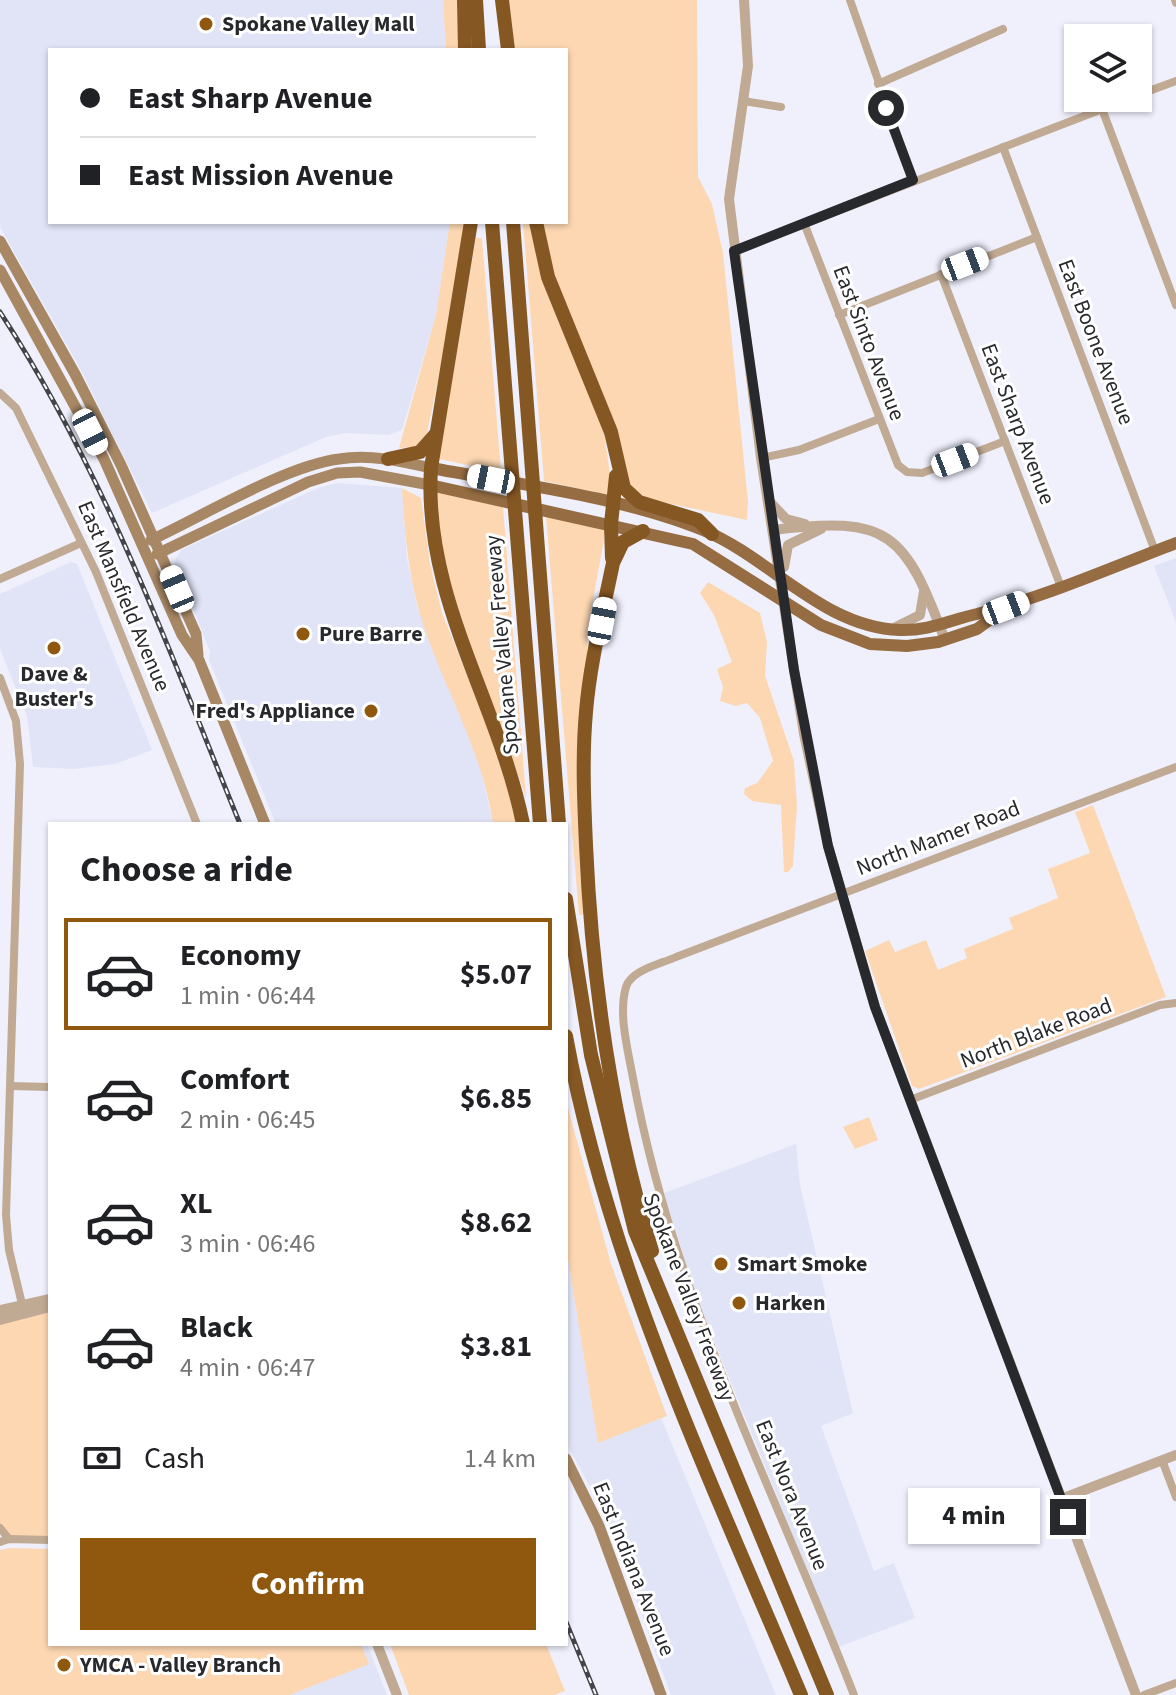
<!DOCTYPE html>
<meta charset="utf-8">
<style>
:root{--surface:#fff;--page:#f6f6f6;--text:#202124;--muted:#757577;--line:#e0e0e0;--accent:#8f580e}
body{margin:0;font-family:"Source Sans 3",sans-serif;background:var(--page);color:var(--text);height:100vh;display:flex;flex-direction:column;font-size:30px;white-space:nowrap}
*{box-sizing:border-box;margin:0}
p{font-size:26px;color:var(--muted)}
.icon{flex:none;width:44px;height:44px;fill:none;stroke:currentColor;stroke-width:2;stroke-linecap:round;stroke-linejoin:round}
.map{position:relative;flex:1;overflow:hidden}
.drawer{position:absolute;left:48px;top:822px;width:520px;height:824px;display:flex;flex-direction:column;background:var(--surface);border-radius:0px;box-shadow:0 2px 6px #0004}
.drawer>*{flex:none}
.guide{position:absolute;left:48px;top:48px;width:520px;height:176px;border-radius:0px;box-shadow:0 2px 6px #0004;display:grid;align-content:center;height:176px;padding:0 32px;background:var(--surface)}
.controls{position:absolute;left:1064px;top:24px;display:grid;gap:16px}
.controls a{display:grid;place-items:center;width:88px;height:88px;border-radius:0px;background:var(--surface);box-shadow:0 2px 6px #0004;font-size:40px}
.end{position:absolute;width:36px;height:36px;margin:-18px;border:10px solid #28292d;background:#fff;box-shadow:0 0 0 4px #fff}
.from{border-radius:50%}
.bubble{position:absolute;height:56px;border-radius:0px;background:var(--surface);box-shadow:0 2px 6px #0004;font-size:26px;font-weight:700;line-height:56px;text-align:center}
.car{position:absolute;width:24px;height:48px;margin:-24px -12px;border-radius:10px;box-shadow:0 0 6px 2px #0007;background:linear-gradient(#fff 24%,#345 0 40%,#fff 0 76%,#345 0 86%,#fff 0)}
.guide b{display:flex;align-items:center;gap:28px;height:76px;font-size:30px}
.guide b+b{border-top:2px solid var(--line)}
.guide i{width:20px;height:20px;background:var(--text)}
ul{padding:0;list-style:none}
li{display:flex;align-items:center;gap:24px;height:112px;margin:0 16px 12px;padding:0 16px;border:4px solid transparent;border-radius:0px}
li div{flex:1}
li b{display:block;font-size:30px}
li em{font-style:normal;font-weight:700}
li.on{border-color:var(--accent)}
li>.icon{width:72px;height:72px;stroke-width:1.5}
h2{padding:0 32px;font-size:36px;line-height:96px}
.pay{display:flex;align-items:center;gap:20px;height:88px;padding:0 32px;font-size:30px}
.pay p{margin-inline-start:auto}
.cta{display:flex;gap:16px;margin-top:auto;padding:16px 32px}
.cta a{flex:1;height:92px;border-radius:0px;background:var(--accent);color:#fff;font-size:32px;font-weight:700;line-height:92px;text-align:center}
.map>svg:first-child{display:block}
</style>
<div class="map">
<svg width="1176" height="1695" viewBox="0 0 1176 1695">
<rect width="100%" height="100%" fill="#eff0fc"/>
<!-- built -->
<g fill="#e1e4f6">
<polygon points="0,0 443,0 446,50 50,50 50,222 450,222 436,315 402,430 389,435 346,433 326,437 152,513 81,370 0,227"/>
<polygon points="337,483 402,488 407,559 417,606 478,757 493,824 276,824 209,660 210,651 175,565 176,558 181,550 318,488"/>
<polygon points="1176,558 1176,622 1154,566"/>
<polygon points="71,562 77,564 152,750 115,764 75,769 33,767 27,716 0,649 0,594"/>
<polygon points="796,1144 800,1185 853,1413 821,1426 874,1571 894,1563 915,1618 838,1647 696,1296 664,1193"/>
<polygon points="566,1247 598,1443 661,1418 776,1695 671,1695 605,1515 566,1442"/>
<polygon points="205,1644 367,1644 387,1695 224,1695"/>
</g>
<!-- green -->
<g fill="#fcd7b2">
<polygon points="443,0 458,0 460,50 446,50"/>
<polygon points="509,0 697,0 698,177 712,204 723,253 748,502 747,520 643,498 631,489 614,421 557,287 541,222 566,222 566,50 514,50"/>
<polygon points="450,222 465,222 451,319 427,433 415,447 399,448 436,315"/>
<polygon points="523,222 533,222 603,425 613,496 544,481"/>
<polygon points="476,238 482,238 501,472 439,459"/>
<path d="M 402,488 L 421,498 L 430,564 L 442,613 L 495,745 L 517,824 L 493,824 C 483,754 449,698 426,633 C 409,585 405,538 402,488 Z"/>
<polygon points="437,492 503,507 526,798 503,731 463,636 440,546"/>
<polygon points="546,516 606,528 587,633 586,914 579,915"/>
<polygon points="708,582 760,613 767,642 765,676 794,761 797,806 793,866 788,872 784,872 781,805 752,801 744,794 745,788 757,783 773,761 760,718 747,703 736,706 720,701 723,687 717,669 732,662 714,615 700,593"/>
<polygon points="1093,805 1166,997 919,1089 912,1086 865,951 889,940 895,952 926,940 938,970 967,958 964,949 1013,929 1009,918 1058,898 1048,869 1090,853 1075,812"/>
<polygon points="566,1101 611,1264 667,1416 598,1443 566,1247"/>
<polygon points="869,1117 878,1140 855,1149 843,1127"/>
<polygon points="50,1307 50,1540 9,1539 0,1528 0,1320"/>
<polygon points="11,1548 50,1549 50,1644 361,1644 369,1664 289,1695 0,1695 0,1550"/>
<polygon points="390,1644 546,1644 565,1691 554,1695 409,1695"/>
</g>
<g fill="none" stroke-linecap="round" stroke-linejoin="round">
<!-- minor -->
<g stroke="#c1aa93" stroke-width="8">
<polyline points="850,0 913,180"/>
<polyline points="1175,0 1176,3"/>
<polyline points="878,84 1003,29"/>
<polyline points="1138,95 1176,81"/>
<polyline points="743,101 781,107"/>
<polyline points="1102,109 1176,305"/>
<polyline points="1003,147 1155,551"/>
<polyline points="804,223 898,465 907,472 922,473 1005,441"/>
<polyline points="734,251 1131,98"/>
<polyline points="941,274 1061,587"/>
<polyline points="839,315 1037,237"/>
<polyline points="0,393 16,408 96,572 197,824"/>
<polyline points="761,458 799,450 879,419"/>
<polyline points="0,579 81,543"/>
<polyline points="0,678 16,721 20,764 6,1215 9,1250 23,1308"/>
<polyline points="10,1086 50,1087"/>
<polyline points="910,1100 1160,1005 1176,1003"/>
<polyline points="1162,1460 1176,1497"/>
<polyline points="0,1528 9,1539"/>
<polyline points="0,1542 9,1539 50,1540"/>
<path d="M 854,1695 C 775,1491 672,1294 633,1078 C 628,1051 618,1014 626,987 C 631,970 661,964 676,957 L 1176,767"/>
<polyline points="1144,1695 1176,1683"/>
</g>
<!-- tertiary -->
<g stroke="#c1aa93" stroke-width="10">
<polyline points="744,0 748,66 729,199 761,458 804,734 828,846 875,1007 1136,1695"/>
<polyline points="770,502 786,519 805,524"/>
<path d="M 773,530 C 890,515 905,533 945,640"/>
<polyline points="784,567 788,545 821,529"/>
<polyline points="896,627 920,615 924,591"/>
<polyline points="0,1310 50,1299"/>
<polyline points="0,1320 50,1307"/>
<polyline points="1061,1499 1176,1455"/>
<polyline points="377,1644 397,1695"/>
</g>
<!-- secondary -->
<g stroke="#a88765" stroke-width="11">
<polyline points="0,241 75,374 121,465 196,634 198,655"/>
<polyline points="0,270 104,459 182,635 199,660 265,824"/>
<path d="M 151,540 C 203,516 285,466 339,459 C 370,454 401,461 431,468"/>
<polyline points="157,554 308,482 337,473 360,472 430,485"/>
<polyline points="566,1459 599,1526 661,1695"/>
</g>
<!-- primary -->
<g stroke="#966d43" stroke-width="12">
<path d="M 431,468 C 517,484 622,497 703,530 C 771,558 822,627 900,630 C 929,631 950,620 977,614 C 1045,597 1110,568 1176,543"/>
<polyline points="430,485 693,544 821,625 870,644 907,646 938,642 977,629 1003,610"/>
</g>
<!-- motorway -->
<g stroke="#855722" stroke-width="14">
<polyline points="464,0 465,50"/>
<polyline points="476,0 479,50"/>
<polyline points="502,0 508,50"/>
<path d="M 471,222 L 431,468 C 423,598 498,701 523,824"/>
<polyline points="492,222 540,824"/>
<polyline points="513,222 559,824"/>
<polyline points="536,222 548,277 611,432 624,488 639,502 698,520 712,534"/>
<polyline points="388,459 420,452 436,434"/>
<path d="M 643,531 L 623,542 L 613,563 C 603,612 590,662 586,712 C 582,756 584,801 586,845 C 592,981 612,1121 652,1251"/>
<polyline points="612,558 611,524 616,476"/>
<polyline points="566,899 591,1055 635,1231 827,1695"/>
<path d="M 566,1036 C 608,1266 711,1480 801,1695"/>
</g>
<defs>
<g id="rail">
<path d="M 0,312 C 104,471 169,650 240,824"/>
<polyline points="566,1622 596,1695"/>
</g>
</defs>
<!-- rail casing -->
<use href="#rail" stroke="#44454a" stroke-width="5"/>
<!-- rail -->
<use href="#rail" stroke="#fff" stroke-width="2" stroke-dasharray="6" stroke-linecap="butt"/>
</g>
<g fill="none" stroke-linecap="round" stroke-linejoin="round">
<!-- route -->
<polyline stroke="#28292d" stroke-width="10" points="886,108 913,180 734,251 738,280 794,670 828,846 875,1007 1068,1517"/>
</g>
<!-- markers -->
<g fill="#8f580e" stroke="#fff" stroke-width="3">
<circle cx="206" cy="24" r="8"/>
<circle cx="303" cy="634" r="8"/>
<circle cx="54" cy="648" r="8"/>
<circle cx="371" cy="711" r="8"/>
<circle cx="721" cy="1264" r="8"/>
<circle cx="739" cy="1303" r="8"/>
<circle cx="64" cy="1665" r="8"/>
</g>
<g text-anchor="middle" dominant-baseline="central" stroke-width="6" stroke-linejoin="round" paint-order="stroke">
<!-- poi labels -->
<g font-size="22" font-weight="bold" fill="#28292d" stroke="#fff" text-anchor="start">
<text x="222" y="24">Spokane Valley Mall</text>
<text x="319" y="634">Pure Barre</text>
<text x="54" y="674" text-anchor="middle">Dave &amp;<tspan x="54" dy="25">Buster's</tspan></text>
<text x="355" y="711" text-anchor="end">Fred's Appliance</text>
<text x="737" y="1264">Smart Smoke</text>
<text x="755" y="1303">Harken</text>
<text x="80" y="1665">YMCA - Valley Branch</text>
</g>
<!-- street labels -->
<g font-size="22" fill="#28292d" stroke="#fff">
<text transform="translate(1096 342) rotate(69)">East Boone Avenue</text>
<text transform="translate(869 343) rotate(69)">East Sinto Avenue</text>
<text transform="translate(1018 424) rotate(69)">East Sharp Avenue</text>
<text transform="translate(124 596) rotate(67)">East Mansfield Avenue</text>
<text transform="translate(502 645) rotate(-95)">Spokane Valley Freeway</text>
<text transform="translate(938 838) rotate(-21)">North Mamer Road</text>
<text transform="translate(1036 1033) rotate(-21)">North Blake Road</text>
<text transform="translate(689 1297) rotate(69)">Spokane Valley Freeway</text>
<text transform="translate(792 1495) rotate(68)">East Nora Avenue</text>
<text transform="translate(634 1569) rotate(68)">East Indiana Avenue</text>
</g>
</g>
</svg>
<div class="controls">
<a><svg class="icon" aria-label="layers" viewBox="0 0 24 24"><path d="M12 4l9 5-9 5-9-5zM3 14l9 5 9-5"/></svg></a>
</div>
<i class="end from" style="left:886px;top:108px"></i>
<i class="end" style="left:1068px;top:1517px"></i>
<div class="bubble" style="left:908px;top:1488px;width:132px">4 min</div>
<i class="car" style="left:965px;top:264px;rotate:69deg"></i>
<i class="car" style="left:90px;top:432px;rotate:153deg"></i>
<i class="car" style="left:955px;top:460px;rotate:69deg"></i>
<i class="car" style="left:491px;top:479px;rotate:281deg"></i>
<i class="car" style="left:177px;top:589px;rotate:337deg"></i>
<i class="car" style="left:1006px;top:608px;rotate:69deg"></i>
<i class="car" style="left:602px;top:621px;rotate:11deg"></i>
<div class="guide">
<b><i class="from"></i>East Sharp Avenue</b>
<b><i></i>East Mission Avenue</b>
</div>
<section class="drawer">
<h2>Choose a ride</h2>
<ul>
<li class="on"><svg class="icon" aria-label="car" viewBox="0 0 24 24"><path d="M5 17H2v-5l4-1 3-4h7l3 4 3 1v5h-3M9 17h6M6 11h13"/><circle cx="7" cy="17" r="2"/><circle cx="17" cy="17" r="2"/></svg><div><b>Economy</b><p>1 min · 06:44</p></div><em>$5.07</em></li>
<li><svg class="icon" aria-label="car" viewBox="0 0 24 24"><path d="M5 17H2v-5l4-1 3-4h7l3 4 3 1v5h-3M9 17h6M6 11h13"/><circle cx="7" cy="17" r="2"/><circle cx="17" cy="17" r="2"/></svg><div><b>Comfort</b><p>2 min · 06:45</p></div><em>$6.85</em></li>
<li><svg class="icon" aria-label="car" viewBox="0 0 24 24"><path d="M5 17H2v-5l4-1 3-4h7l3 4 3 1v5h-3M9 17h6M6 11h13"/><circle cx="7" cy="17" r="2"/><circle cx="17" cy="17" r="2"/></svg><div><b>XL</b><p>3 min · 06:46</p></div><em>$8.62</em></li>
<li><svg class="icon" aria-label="car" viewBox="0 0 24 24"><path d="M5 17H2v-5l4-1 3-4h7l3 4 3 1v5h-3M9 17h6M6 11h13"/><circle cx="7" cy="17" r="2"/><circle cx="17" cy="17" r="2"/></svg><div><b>Black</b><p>4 min · 06:47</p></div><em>$3.81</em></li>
</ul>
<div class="pay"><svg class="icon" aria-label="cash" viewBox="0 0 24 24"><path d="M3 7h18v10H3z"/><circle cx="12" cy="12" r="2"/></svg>Cash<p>1.4 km</p></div>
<div class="cta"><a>Confirm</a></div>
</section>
</div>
